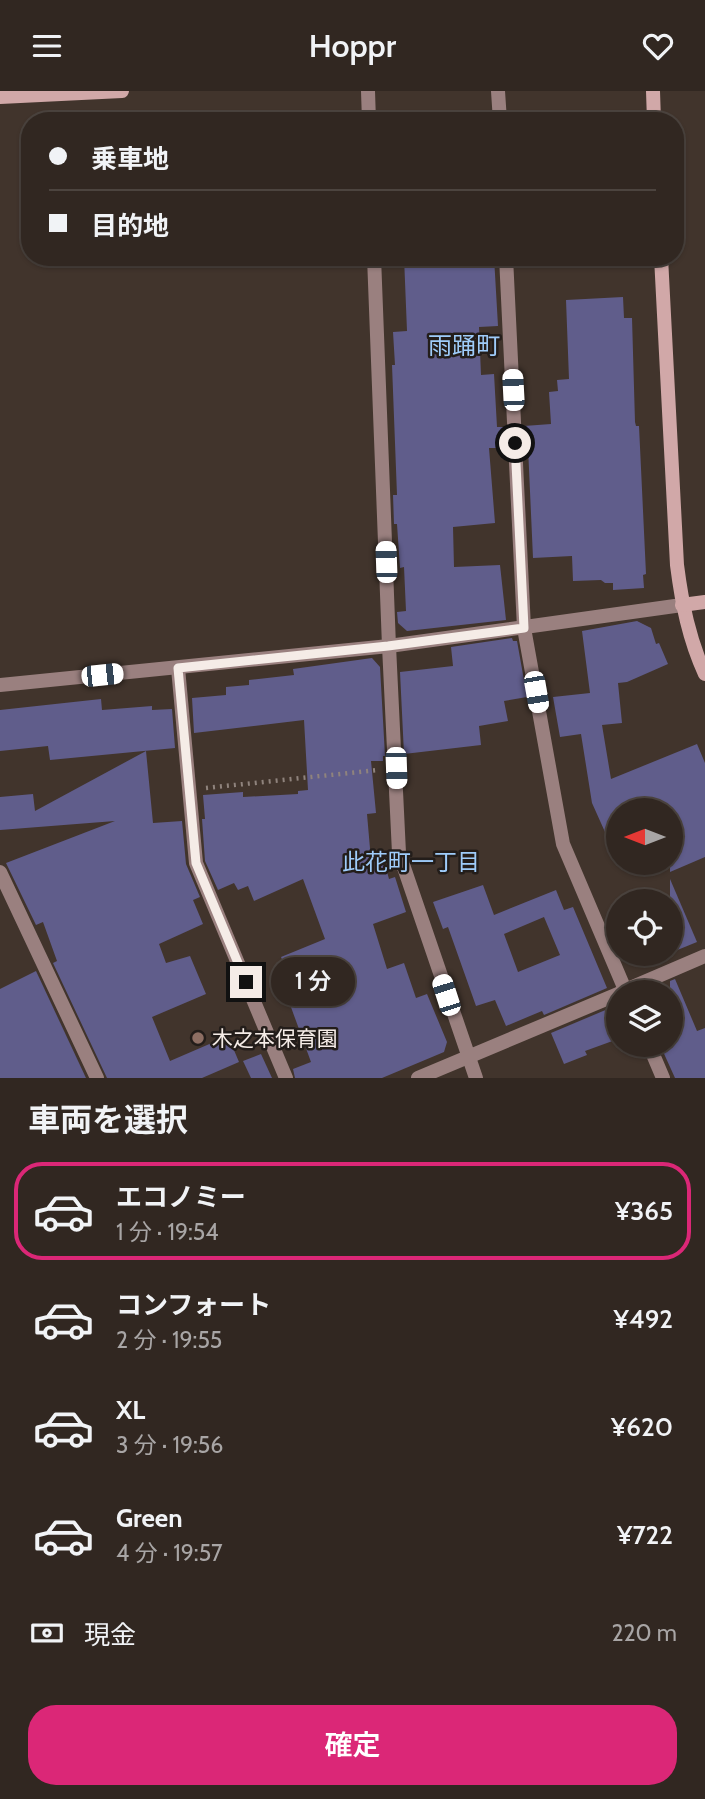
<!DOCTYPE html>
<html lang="ja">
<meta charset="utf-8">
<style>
:root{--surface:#312721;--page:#392f2a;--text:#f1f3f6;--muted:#a8a5a5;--line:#4c443f;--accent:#db2777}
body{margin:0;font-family:Cabin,"Noto Sans JP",sans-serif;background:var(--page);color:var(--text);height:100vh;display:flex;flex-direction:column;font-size:26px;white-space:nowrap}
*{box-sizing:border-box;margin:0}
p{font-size:23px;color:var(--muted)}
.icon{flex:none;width:38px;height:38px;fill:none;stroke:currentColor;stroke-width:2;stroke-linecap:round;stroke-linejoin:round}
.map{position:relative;height:987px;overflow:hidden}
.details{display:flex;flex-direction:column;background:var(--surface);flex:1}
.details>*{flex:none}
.top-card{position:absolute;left:21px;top:21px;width:663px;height:154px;border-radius:28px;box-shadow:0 2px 5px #0004,0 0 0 2px var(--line);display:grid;align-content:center;height:154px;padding:0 28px;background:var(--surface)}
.needle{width:46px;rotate:270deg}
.fabs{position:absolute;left:606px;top:707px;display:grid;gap:14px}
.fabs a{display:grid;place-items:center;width:77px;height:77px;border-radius:50%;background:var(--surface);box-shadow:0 2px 5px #0004,0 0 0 2px var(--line);font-size:35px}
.end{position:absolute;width:32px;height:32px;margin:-16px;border:9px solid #f5ece7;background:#111;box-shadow:0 0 0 4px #111}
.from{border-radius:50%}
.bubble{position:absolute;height:49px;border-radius:24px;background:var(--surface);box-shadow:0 2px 5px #0004,0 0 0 2px var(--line);font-size:23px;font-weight:600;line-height:49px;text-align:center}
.car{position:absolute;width:21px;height:42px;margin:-21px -10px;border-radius:9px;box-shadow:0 0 5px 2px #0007;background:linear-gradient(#fff 24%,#345 0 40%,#fff 0 76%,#345 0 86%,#fff 0)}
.top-card b{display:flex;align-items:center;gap:24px;height:66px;font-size:26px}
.top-card b+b{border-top:2px solid var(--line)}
.top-card i{width:18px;height:18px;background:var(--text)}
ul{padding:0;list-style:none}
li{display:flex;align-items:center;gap:21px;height:98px;margin:0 14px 10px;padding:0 14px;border:4px solid transparent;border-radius:28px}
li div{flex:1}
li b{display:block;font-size:26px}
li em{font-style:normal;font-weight:600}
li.on{border-color:var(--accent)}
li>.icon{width:63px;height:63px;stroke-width:1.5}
h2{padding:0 28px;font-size:32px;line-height:84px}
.pay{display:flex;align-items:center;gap:18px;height:77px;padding:0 28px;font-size:26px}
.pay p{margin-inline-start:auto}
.action{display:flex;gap:14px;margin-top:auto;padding:14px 28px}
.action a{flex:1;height:80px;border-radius:28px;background:var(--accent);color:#fff;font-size:28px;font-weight:600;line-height:80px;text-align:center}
header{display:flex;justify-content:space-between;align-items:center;height:91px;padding:0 28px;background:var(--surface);font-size:32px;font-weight:600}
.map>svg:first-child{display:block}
</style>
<header><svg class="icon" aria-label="menu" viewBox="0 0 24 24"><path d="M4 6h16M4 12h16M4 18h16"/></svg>Hoppr<svg class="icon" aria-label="heart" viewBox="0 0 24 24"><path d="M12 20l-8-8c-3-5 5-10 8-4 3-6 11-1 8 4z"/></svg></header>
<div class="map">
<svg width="705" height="987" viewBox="0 0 705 987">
<rect width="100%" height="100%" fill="#41342c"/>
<!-- building -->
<g fill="#605d8b" fill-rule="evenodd">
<polygon points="404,166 494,166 498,235 479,236 481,284 494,283 497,336 505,336 506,357 489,357 495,432 453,436 454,476 500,474 506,529 407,540 398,532 397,521 406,520 404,476 400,477 397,433 394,433 393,404 397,404 392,274 395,274 393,241 407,240"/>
<polygon points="623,206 624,227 632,227 635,331 636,335 639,335 646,483 643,484 644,497 613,499 613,492 605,492 601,489 573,490 572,465 533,467 528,356 525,356 524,335 551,333 549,301 558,300 557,289 569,288 566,209"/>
<polygon points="637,530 651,537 656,553 659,552 668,573 627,591 618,592 622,632 602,634 611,688 697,653 705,672 705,766 670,781 670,719 618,719 618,770 592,712 581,643 560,646 553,606 590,602 582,540"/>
<polygon points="512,547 513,550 517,550 527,606 504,610 508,630 479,635 481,654 404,663 400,581 453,575 451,556"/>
<polygon points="372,567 380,576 385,665 383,665 383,670 371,670 376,722 367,723 371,769 383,766 389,788 395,786 406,821 373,833 387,878 404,872 416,907 427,903 447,951 444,961 382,987 295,987 293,978 311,971 280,886 288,883 281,866 325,848 303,788 254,810 248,795 238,799 234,792 218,799 205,770 202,728 205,728 203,704 243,701 243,706 298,703 298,700 308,699 304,629 194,642 192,607 226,604 226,596 249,594 249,589 294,584 293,578"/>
<polygon points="101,608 102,619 152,615 152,619 172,618 175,657 50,669 48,655 0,660 0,619"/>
<polygon points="146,660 153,732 182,730 186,773 200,806 193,809 203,833 159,853 166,872 190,865 206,903 152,926 170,970 228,945 239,971 202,987 107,987 53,872 57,870 43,831 36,834 6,772 115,730 0,739 0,706 33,703 35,720"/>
<polygon points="670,788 697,851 670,862"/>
<path d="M 483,794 L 494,824 L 556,799 L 564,819 L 573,816 L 607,897 L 544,924 L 542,920 L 506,935 L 495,909 L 476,915 L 448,836 L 443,838 L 433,811 ZM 544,826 L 560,864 L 518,881 L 504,843 Z"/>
<polygon points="36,880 86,987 0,987 0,898"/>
<polygon points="675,888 697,940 705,937 705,987 675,987 661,956 670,954 670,890"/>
<polygon points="615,915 618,922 618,948 585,960 587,964 564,973 551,942"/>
<polygon points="261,963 272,987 251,987 243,970"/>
</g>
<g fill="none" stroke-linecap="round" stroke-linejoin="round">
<!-- path -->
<polyline stroke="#8f837d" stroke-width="4.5" stroke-dasharray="2 5" stroke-linecap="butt" points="206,697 378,679"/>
<!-- street -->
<g stroke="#9a807f" stroke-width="14">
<polyline points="368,0 369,30"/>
<polyline points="498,0 500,30"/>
<polyline points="374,166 389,555 399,762 476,987"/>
<polyline points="506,166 524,537 563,753 626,901"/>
<polyline points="178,577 196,772 286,987"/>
<polyline points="0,594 389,555 682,514"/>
<polyline points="0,781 97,987"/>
<polyline points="621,901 705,865"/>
<polyline points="649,954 663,987"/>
<polyline points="418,987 618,903"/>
</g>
<!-- secondary -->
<g stroke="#d1a8a8" stroke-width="14">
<polyline points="653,0 654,30"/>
<polyline points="0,6 122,0"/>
<path d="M 661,166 L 677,474 C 682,513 689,548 705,583"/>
<polyline points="682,514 705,511"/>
</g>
</g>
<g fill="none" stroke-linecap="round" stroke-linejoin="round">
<!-- route -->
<polyline stroke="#f5ece7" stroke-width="9" points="246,891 196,772 178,577 388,555 524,537 515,352"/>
</g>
<!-- markers -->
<circle fill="#8d6e63" stroke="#231d1a" stroke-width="2.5" cx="198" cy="947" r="7"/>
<g text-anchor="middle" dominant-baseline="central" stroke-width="5" stroke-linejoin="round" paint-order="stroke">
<!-- poi labels -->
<g font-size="21" fill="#f5ece7" stroke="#231d1a" text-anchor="start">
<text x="212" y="947">木之本保育園</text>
</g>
<!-- neighbourhood labels -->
<g font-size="23" fill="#9fccfa" stroke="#231d1a">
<text x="411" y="771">此花町一丁目</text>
</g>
<!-- quarter labels -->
<g font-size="24" fill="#9fccfa" stroke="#231d1a">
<text x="464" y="254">雨踊町</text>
</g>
</g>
</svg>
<div class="fabs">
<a><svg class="needle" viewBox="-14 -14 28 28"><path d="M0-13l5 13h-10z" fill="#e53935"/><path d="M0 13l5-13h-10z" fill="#a8a5a5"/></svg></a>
<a><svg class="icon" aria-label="locate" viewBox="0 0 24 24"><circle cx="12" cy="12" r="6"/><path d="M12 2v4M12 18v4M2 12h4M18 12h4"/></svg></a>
<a><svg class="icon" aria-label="layers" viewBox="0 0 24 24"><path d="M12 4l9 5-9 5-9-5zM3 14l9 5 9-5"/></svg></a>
</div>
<i class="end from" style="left:515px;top:352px"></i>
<i class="end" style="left:246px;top:891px"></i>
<div class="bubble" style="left:271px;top:866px;width:84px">1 分</div>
<i class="car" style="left:513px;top:299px;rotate:357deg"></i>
<i class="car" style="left:386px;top:471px;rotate:358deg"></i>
<i class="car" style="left:102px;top:584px;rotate:84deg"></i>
<i class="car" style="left:536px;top:601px;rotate:170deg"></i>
<i class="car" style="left:396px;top:677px;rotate:178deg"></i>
<i class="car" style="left:446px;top:904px;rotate:342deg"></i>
<div class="top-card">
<b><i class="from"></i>乗車地</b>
<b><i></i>目的地</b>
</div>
</div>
<section class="details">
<h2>車両を選択</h2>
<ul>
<li class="on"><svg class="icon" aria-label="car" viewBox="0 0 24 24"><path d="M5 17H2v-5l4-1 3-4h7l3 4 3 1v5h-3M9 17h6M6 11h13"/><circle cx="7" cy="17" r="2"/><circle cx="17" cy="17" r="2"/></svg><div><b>エコノミー</b><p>1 分 · 19:54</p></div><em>¥365</em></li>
<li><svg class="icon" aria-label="car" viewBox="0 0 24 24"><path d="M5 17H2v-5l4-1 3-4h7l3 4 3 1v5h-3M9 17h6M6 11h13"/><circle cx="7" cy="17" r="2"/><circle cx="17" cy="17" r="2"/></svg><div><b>コンフォート</b><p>2 分 · 19:55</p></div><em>¥492</em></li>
<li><svg class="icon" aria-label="car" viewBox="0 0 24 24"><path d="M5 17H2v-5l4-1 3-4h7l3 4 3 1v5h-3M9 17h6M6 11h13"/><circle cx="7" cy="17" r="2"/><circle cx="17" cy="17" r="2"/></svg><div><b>XL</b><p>3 分 · 19:56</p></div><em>¥620</em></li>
<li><svg class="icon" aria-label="car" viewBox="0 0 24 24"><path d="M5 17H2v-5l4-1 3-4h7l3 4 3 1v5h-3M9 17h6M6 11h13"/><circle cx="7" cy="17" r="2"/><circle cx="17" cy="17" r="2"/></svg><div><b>Green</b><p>4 分 · 19:57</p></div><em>¥722</em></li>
</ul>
<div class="pay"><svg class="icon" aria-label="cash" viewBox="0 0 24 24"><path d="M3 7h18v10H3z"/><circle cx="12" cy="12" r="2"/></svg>現金<p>220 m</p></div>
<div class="action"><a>確定</a></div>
</section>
